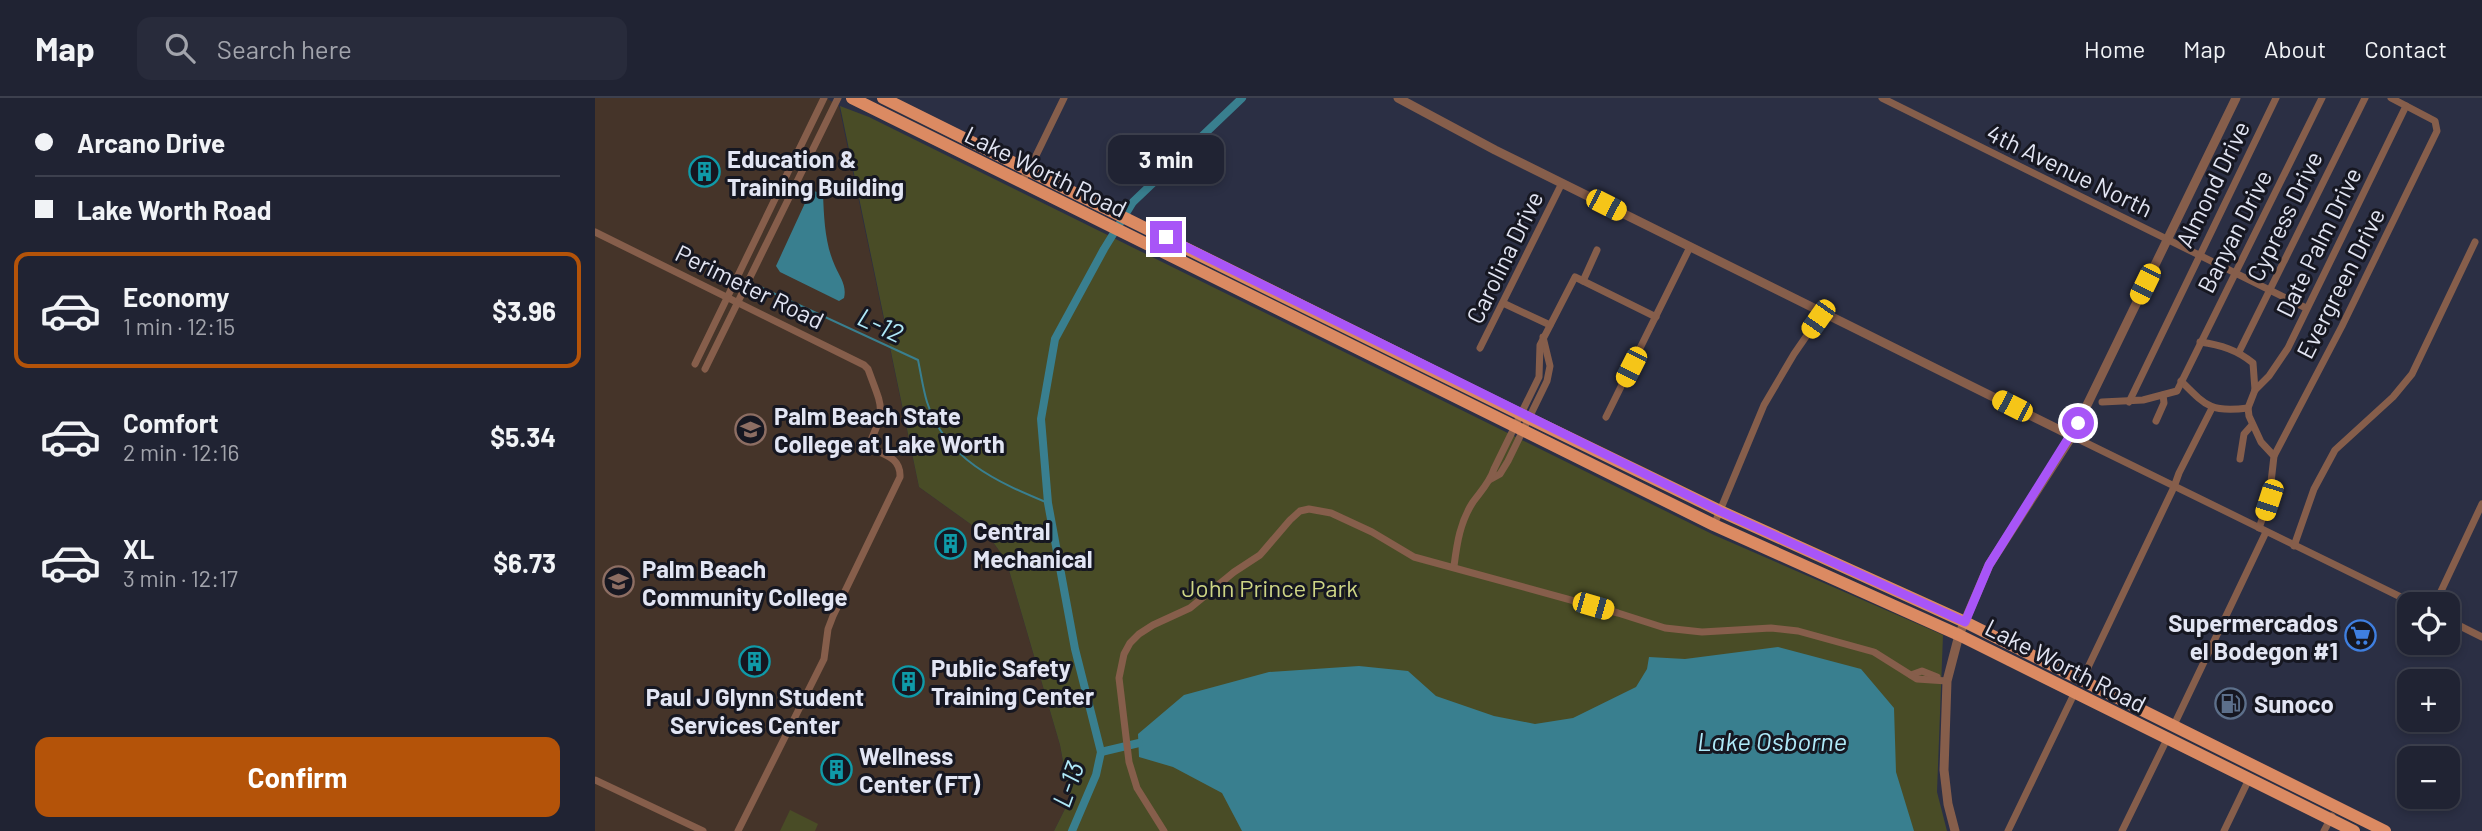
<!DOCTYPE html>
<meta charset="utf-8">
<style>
:root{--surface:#202333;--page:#282b3b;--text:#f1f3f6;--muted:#a2a4ac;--line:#3d404e;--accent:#b45309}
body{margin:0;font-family:Barlow,sans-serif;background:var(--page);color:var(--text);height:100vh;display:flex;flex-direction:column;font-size:26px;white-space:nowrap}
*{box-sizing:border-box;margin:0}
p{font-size:23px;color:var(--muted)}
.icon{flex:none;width:38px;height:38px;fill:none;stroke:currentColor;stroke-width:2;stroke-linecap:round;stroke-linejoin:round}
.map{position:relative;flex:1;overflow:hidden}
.drawer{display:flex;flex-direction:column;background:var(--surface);width:595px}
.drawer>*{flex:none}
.guide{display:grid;align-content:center;height:154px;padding:0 35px;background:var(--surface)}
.controls{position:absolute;left:1802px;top:494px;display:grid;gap:14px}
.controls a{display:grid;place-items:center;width:63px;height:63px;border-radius:14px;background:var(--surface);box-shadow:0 4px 10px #0003,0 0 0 2px var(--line);font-size:35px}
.end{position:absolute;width:32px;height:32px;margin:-16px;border:9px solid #a855f7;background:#fff;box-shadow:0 0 0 4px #fff}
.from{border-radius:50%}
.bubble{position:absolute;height:49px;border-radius:14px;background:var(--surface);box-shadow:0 4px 10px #0003,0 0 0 2px var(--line);font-size:23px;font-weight:700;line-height:49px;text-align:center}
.car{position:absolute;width:21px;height:42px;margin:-21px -10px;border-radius:9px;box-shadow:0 0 5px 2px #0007;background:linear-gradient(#f5c518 24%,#345 0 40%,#f5c518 0 76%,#345 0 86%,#f5c518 0)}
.guide b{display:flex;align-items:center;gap:24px;height:66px;font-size:26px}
.guide b+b{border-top:2px solid var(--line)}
.guide i{width:18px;height:18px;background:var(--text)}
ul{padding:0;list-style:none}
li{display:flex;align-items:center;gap:21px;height:116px;margin:0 14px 10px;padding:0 21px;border:4px solid transparent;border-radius:14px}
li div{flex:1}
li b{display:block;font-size:26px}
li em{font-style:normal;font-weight:700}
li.current{border-color:var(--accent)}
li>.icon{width:63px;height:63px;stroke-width:1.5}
.primary-button{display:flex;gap:14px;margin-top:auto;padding:14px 35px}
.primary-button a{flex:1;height:80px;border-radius:14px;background:var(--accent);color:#fff;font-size:28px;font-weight:700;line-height:80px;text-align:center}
header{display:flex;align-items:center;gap:42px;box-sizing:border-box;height:98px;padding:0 35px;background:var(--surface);border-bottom:2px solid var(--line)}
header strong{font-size:33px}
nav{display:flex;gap:38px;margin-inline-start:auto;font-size:24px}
.search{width:490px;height:63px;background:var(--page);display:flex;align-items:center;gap:18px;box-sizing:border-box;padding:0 24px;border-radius:14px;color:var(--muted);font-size:26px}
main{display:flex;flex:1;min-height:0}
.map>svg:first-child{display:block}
</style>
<header>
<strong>Map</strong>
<div class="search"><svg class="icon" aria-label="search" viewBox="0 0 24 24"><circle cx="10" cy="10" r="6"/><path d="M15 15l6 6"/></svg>Search here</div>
<nav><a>Home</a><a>Map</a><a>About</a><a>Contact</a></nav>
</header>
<main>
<section class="drawer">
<div class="guide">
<b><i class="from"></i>Arcano Drive</b>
<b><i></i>Lake Worth Road</b>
</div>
<ul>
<li class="current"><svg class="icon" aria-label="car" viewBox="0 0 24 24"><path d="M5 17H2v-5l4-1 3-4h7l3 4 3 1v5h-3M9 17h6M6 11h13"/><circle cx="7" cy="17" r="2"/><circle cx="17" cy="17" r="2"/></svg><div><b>Economy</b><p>1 min · 12:15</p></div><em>$3.96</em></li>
<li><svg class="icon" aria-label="car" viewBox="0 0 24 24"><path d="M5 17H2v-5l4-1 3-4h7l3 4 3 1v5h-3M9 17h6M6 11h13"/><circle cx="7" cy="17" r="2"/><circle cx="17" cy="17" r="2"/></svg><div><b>Comfort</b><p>2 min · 12:16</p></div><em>$5.34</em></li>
<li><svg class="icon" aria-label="car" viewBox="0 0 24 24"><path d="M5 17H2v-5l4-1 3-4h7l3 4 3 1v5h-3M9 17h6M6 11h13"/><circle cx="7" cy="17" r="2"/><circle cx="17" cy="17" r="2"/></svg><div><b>XL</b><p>3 min · 12:17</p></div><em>$6.73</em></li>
</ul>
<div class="primary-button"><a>Confirm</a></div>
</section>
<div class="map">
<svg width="1887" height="733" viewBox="0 0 1887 733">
<rect width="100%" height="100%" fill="#2b2f44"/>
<!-- education -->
<polygon fill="#453429" points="0,0 231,0 244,8 324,389 395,440 411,462 465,647 475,701 459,733 0,733"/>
<!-- green -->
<g fill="#494c26">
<polygon points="245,8 274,19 1119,437 1348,537 1342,694 1352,733 459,733 475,701 465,647 411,462 395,440 324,389"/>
<polygon points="195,712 223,726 220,733 185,733"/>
</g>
<!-- water -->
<g fill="#397f8f">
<path d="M 216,92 L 228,96 C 229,121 230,146 240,168 C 245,179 252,188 249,200 L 244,203 L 185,174 L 181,168 Z"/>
<polygon points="1183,549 1266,571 1299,610 1301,674 1319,733 647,733 627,695 578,669 544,659 543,636 589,597 674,574 764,568 813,573 841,598 899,618 940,626 978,620 1041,589 1052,571 1054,559 1090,561"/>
</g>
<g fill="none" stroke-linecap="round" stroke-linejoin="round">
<!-- stream -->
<path stroke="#397f8f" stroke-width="2" d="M 161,187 L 323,262 C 326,276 328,291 332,304 C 350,361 402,384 453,405"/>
<!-- canal -->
<g stroke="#397f8f" stroke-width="8">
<polyline points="506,654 544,645"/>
<polyline points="477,733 501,677 506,654 480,551 453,405 446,321 460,241 509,151 538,104 647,0"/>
</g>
<!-- minor -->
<g stroke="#865e4b" stroke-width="7">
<polyline points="1287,0 1711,210"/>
<polyline points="425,85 434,72 469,0"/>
<path d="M 0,134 L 269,267 L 273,271 C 288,312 291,309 273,349 C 289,357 306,359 305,379 L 238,518 L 233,531 L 229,561 L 143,733"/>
<polyline points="988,183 1002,152"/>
<polyline points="908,205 955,227"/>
<path d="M 1605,244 C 1626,247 1642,252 1658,265 L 1660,292 L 1653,310 L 1654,318 L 1666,344 L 1679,358 L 1674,402 L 1664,430"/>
<polyline points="885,250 967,85"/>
<polyline points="1644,254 1770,0"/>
<polyline points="100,266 229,0"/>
<polyline points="110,271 243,0"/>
<path d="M 1586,283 C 1611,308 1616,315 1653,310"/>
<polyline points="1660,292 1674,278 1693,250 1811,8"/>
<polyline points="1507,304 1548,302 1582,293 1727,0"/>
<polyline points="1534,304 1681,0"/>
<polyline points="1011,319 1095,149"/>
<polyline points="1561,323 1569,305 1568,297"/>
<polyline points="1477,338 1820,506"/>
<polyline points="1679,358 1747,228 1842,33 1840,23 1796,0"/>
<polyline points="1645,361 1649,336 1657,327"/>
<polyline points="896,381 905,376 913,363 952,283 955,268 948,239"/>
<polyline points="1119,427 1169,307 1199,256 1228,214"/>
<polyline points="1699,448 1719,391 1740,352 1798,299 1817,276 1880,144"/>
<path d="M 859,468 C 862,445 865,424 878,404 C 886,393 895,384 899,371 L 944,279 L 945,247 L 980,179 L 1061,219"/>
<polyline points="1840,506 1887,406"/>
<polyline points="1853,522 1887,539"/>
<polyline points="1316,577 1327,573 1342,579"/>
<polyline points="1486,584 1579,389 1584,375 1617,310"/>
<polyline points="1578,629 1671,434"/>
<polyline points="0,682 108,733"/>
<polyline points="569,733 542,690 534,664 524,580 529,556 535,545 544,536 558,527 595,510 639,474 665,457 695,422 705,413 714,411 736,415 777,434 819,459 1023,515 1070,530 1107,534 1176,530 1203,533 1279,554 1322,581 1352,583"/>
<polyline points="1413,733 1480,594"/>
<polyline points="1527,733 1573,639"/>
<polyline points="1629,733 1654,681"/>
<polyline points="1729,733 1737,718"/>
</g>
<!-- tertiary -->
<g stroke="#865e4b" stroke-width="9">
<polyline points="803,0 900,52 1477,338"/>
<polyline points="1360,733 1353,706 1349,672 1352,583 1364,537 1394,467 1477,338 1641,0"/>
</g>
<!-- primary -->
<g stroke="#db8a62" stroke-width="12">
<polyline points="257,0 1119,427 1364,537 1759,733"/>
<polyline points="288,0 925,316 1125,413 1370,524 1790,733"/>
</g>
</g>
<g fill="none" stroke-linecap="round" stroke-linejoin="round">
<!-- route -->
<polyline stroke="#a855f7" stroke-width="9" points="571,139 1125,413 1370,524 1394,467 1483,325"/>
</g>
<!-- icons -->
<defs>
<symbol id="building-ring" viewBox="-11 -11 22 22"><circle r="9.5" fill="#161721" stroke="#0f9aa8" stroke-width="1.5"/><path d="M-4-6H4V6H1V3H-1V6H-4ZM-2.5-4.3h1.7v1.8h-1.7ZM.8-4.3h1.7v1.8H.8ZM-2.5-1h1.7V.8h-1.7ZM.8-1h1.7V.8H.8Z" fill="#0f9aa8"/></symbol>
<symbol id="university-ring" viewBox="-11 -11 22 22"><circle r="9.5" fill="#161721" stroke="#8d6e63" stroke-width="1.5"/><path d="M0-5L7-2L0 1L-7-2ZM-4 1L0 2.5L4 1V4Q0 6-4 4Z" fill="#8d6e63"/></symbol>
<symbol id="school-ring" viewBox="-11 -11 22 22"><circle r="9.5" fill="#161721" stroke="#8d6e63" stroke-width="1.5"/><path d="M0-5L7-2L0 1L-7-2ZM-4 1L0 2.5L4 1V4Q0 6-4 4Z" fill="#8d6e63"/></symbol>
<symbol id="supermarket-ring" viewBox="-11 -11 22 22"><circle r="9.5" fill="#161721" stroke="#3f7fe0" stroke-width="1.5"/><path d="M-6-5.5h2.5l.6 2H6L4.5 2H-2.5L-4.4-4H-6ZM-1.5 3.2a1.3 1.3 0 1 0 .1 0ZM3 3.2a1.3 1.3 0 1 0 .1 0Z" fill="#3f7fe0"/></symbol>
<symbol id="fuel-ring" viewBox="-11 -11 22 22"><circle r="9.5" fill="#161721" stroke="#5c6f8a" stroke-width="1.5"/><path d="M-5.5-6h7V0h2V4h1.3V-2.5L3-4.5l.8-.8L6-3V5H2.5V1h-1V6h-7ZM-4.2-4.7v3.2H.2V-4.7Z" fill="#5c6f8a"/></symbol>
</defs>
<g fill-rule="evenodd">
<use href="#building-ring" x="92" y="56" width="35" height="35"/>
<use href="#university-ring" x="138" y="314" width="35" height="35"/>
<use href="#building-ring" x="338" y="428" width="35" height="35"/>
<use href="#school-ring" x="6" y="466" width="35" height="35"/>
<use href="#supermarket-ring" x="1748" y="520" width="35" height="35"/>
<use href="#building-ring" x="142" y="546" width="35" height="35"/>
<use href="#building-ring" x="296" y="566" width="35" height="35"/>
<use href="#fuel-ring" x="1618" y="588" width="35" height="35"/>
<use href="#building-ring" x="224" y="654" width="35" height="35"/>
</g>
<g text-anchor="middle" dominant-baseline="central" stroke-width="6" stroke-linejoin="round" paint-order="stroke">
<!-- poi labels -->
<g font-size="24" font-weight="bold" fill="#e2e5f3" stroke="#161721" text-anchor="start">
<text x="132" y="60">Education &amp;<tspan x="132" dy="28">Training Building</tspan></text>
<text x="179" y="317">Palm Beach State<tspan x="179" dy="28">College at Lake Worth</tspan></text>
<text x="378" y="432">Central<tspan x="378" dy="28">Mechanical</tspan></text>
<text x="47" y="470">Palm Beach<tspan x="47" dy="28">Community College</tspan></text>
<text x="1743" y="524" text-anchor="end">Supermercados<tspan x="1743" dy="28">el Bodegon #1</tspan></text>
<text x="336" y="569">Public Safety<tspan x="336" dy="28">Training Center</tspan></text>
<text x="160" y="598" text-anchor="middle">Paul J Glynn Student<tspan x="160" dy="28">Services Center</tspan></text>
<text x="1659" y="605">Sunoco</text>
<text x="264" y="657">Wellness<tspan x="264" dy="28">Center (FT)</tspan></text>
</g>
<!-- street labels -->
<g font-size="24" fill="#e2e5f3" stroke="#161721">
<text transform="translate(1475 72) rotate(26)">4th Avenue North</text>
<text transform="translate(451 73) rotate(26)">Lake Worth Road</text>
<text transform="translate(1617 86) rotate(-64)">Almond Drive</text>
<text transform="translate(1689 118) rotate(-64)">Cypress Drive</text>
<text transform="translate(1639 133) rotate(-63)">Banyan Drive</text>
<text transform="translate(1723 144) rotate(-64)">Date Palm Drive</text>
<text transform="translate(909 159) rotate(-64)">Carolina Drive</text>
<text transform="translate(1745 185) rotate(-63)">Evergreen Drive</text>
<text transform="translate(155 188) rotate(26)">Perimeter Road</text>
<text transform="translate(1471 567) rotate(27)">Lake Worth Road</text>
</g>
<!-- park labels -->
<g font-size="24" fill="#ced585" stroke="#161721">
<text x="675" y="489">John Prince Park</text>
</g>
<!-- water labels -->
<g font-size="26" font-style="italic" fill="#afe9f8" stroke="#161721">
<text transform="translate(286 226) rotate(25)">L-12</text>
<text x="1177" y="642">Lake Osborne</text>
<text transform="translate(472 686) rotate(-70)">L-13</text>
</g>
</g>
</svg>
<div class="controls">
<a><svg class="icon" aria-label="locate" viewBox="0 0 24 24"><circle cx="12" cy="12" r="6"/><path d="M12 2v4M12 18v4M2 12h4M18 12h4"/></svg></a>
<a>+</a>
<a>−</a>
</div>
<i class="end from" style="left:1483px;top:325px"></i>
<i class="end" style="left:571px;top:139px"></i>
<div class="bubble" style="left:513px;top:37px;width:116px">3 min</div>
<i class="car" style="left:1011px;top:107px;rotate:117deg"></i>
<i class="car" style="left:1550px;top:186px;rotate:206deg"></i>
<i class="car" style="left:1223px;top:221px;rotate:215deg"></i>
<i class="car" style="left:1036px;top:269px;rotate:207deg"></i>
<i class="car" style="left:1417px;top:308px;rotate:297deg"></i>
<i class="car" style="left:1674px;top:402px;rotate:198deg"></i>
<i class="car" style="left:998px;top:508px;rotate:106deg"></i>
</div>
</main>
